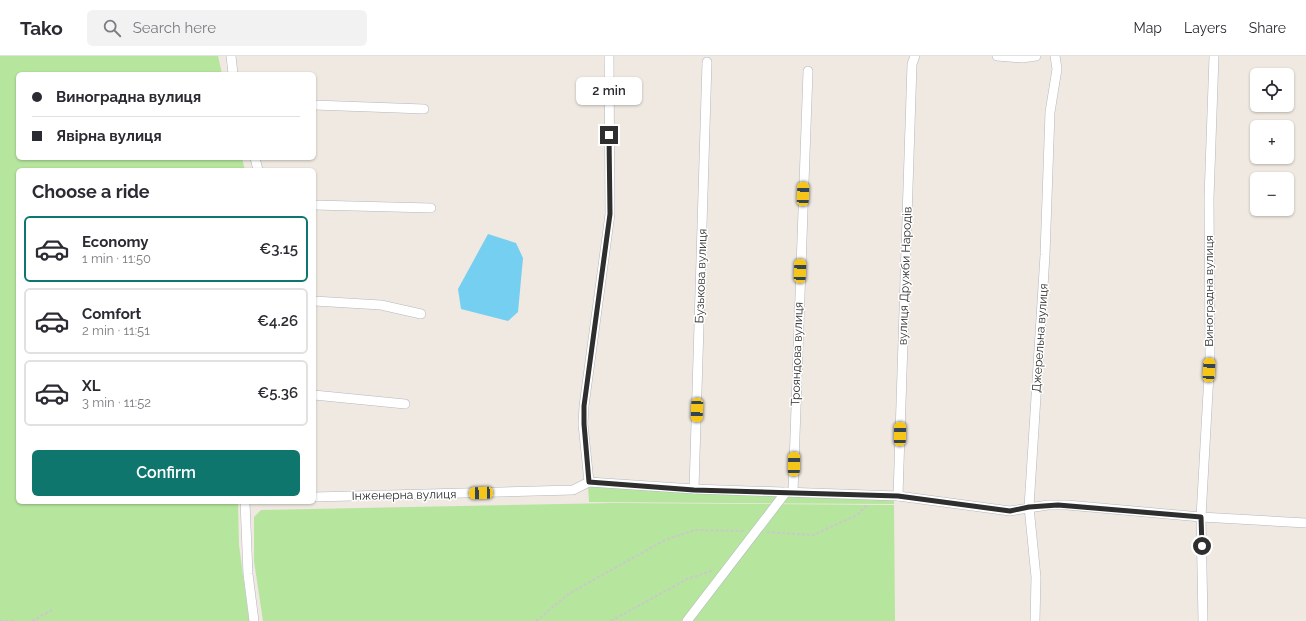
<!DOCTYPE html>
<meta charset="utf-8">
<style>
:root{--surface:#fff;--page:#f2f2f3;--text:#2b2b33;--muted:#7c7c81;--line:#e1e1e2;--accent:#0f766e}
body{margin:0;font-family:Raleway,sans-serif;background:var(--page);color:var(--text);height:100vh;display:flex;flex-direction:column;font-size:15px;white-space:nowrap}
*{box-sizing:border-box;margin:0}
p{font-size:13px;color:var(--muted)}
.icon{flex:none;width:22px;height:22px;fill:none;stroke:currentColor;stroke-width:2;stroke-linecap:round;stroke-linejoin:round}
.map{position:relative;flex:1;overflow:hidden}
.side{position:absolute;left:16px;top:112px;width:300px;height:336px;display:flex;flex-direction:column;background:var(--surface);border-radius:6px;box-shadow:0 1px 3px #0004}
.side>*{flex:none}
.top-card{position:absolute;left:16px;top:16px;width:300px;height:88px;border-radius:6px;box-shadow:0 1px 3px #0004;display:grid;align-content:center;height:88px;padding:0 16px;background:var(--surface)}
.tools{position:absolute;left:1250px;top:12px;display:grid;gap:8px}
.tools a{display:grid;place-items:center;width:44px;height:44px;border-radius:6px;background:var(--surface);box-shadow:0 1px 3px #0004;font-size:20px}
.end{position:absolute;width:18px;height:18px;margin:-9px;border:5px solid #2e2e2e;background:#fff;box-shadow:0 0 0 2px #fff}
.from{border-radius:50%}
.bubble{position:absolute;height:28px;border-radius:6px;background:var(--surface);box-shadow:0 1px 3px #0004;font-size:13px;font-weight:600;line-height:28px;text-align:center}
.car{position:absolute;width:12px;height:24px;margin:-12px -6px;border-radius:5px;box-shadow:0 0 3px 1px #0007;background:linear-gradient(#f5c518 24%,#345 0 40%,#f5c518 0 76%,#345 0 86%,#f5c518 0)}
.top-card b{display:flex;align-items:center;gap:14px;height:38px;font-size:15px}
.top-card b+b{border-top:1px solid var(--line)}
.top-card i{width:10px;height:10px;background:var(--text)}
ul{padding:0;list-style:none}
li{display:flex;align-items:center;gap:12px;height:66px;margin:0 8px 6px;padding:0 8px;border:2px solid var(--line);border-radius:6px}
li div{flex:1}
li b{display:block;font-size:15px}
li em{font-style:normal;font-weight:600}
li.selected{border-color:var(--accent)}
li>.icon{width:36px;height:36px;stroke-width:1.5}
h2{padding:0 16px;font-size:18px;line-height:48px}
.primary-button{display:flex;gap:8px;margin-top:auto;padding:8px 16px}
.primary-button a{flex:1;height:46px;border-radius:6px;background:var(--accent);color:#fff;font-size:16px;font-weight:600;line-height:46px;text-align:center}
header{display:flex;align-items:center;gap:24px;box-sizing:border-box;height:56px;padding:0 20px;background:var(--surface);border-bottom:1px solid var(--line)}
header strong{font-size:19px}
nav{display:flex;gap:22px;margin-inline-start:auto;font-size:14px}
.search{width:280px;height:36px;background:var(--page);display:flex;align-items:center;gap:10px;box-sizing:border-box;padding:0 14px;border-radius:6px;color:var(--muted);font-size:15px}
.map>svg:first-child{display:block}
</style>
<header>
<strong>Tako</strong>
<div class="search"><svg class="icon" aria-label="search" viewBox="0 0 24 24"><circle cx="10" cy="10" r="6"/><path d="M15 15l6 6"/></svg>Search here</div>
<nav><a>Map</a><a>Layers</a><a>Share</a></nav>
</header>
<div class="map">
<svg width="1306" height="565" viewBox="0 0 1306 565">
<rect width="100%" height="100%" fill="#efe9e1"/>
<!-- green -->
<g fill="#b6e59e">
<polygon points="0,0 218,0 222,18 18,18 18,102 242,102 245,114 18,114 18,446 238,446 239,489 249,565 0,565"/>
<polygon points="588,430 894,441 894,448 589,446"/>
<polygon points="614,447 894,449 895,565 263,565 254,505 254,461 261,454"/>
</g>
<!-- water -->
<polygon fill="#75cff0" points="488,178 516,187 523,202 518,256 508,265 461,253 458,233"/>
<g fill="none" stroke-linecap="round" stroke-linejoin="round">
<defs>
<g id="street">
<polyline points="231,0 233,18"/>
<polyline points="997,0 1022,2 1036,0"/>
<polyline points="314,49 424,53"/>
<polyline points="255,102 258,114"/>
<polyline points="314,149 431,152"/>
<polyline points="314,245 381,249 421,258"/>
<polyline points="314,339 405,348"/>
<polyline points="589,426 583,368 584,350 610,158 609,0"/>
<polyline points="694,433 707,6"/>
<polyline points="793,436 808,15"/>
<polyline points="898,440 912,8 915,0"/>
<polyline points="314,441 573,434 589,426 694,433 898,440 1010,455 1048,449 1067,449 1201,461 1306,467"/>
<polyline points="245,446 248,518 254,565"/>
<polyline points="687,565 786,436"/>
<polyline points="1035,565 1036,521 1029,451 1045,199 1050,56 1057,13 1055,0"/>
<polyline points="1203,565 1201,461 1210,300 1209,142 1214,0"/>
</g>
</defs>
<!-- street casing -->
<use href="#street" stroke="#b4b7c1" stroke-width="10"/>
<!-- path -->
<g stroke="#c9c9c9" stroke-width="2" stroke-dasharray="3 2" stroke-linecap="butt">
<polyline points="767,476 813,479 857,459 868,448"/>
<polyline points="0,565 13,565"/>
<polyline points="32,565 52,554"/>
<polyline points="536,565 570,537 665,484 695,474 745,475"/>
<polyline points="611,565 687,523 714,514"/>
</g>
<!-- street -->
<use href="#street" stroke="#fff" stroke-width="9"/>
</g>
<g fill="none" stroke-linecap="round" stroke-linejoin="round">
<!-- route -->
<polyline stroke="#2e2e2e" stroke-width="5" points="609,79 610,158 584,350 584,368 589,426 694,434 898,440 1010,455 1029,451 1058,449 1201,461 1202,490"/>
</g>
<g text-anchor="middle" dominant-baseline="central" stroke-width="3" stroke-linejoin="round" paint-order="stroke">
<!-- street labels -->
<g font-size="12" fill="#2e2e2e" stroke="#fff">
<text transform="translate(701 220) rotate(-88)">Бузькова вулиця</text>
<text transform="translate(905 220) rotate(-88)">вулиця Дружби Народів</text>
<text transform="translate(1209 235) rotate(-90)">Виноградна вулиця</text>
<text transform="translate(1040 282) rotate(-86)">Джерельна вулиця</text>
<text transform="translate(797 298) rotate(-88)">Трояндова вулиця</text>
<text transform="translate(404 439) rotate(-1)">Інженерна вулиця</text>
</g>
</g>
</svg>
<div class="tools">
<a><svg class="icon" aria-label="locate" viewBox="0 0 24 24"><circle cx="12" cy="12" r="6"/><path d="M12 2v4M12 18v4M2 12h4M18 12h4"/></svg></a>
<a>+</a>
<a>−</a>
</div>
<i class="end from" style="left:1202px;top:490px"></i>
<i class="end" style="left:609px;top:79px"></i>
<div class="bubble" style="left:576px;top:21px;width:66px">2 min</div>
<i class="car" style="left:803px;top:138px;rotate:2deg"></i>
<i class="car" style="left:800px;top:215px;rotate:2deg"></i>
<i class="car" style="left:1209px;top:314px;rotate:3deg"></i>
<i class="car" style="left:697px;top:354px;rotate:182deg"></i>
<i class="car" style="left:900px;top:378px;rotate:1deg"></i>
<i class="car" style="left:794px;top:408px;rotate:1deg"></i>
<i class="car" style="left:481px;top:437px;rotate:268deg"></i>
<div class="top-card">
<b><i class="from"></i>Виноградна вулиця</b>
<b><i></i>Явірна вулиця</b>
</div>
<section class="side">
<h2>Choose a ride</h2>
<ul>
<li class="selected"><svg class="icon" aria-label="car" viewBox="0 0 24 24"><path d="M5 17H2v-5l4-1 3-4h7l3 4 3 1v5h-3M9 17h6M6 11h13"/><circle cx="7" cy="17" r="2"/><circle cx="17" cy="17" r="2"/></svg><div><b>Economy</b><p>1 min · 11:50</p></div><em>€3.15</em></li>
<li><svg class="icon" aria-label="car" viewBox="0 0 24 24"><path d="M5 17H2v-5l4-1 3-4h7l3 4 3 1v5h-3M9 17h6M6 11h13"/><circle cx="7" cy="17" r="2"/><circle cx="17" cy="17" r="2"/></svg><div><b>Comfort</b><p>2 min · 11:51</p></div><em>€4.26</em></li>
<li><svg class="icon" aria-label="car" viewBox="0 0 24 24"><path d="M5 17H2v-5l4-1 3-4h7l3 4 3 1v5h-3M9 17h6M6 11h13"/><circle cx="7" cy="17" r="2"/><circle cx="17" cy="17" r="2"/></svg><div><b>XL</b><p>3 min · 11:52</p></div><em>€5.36</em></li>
</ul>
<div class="primary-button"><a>Confirm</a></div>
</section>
</div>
